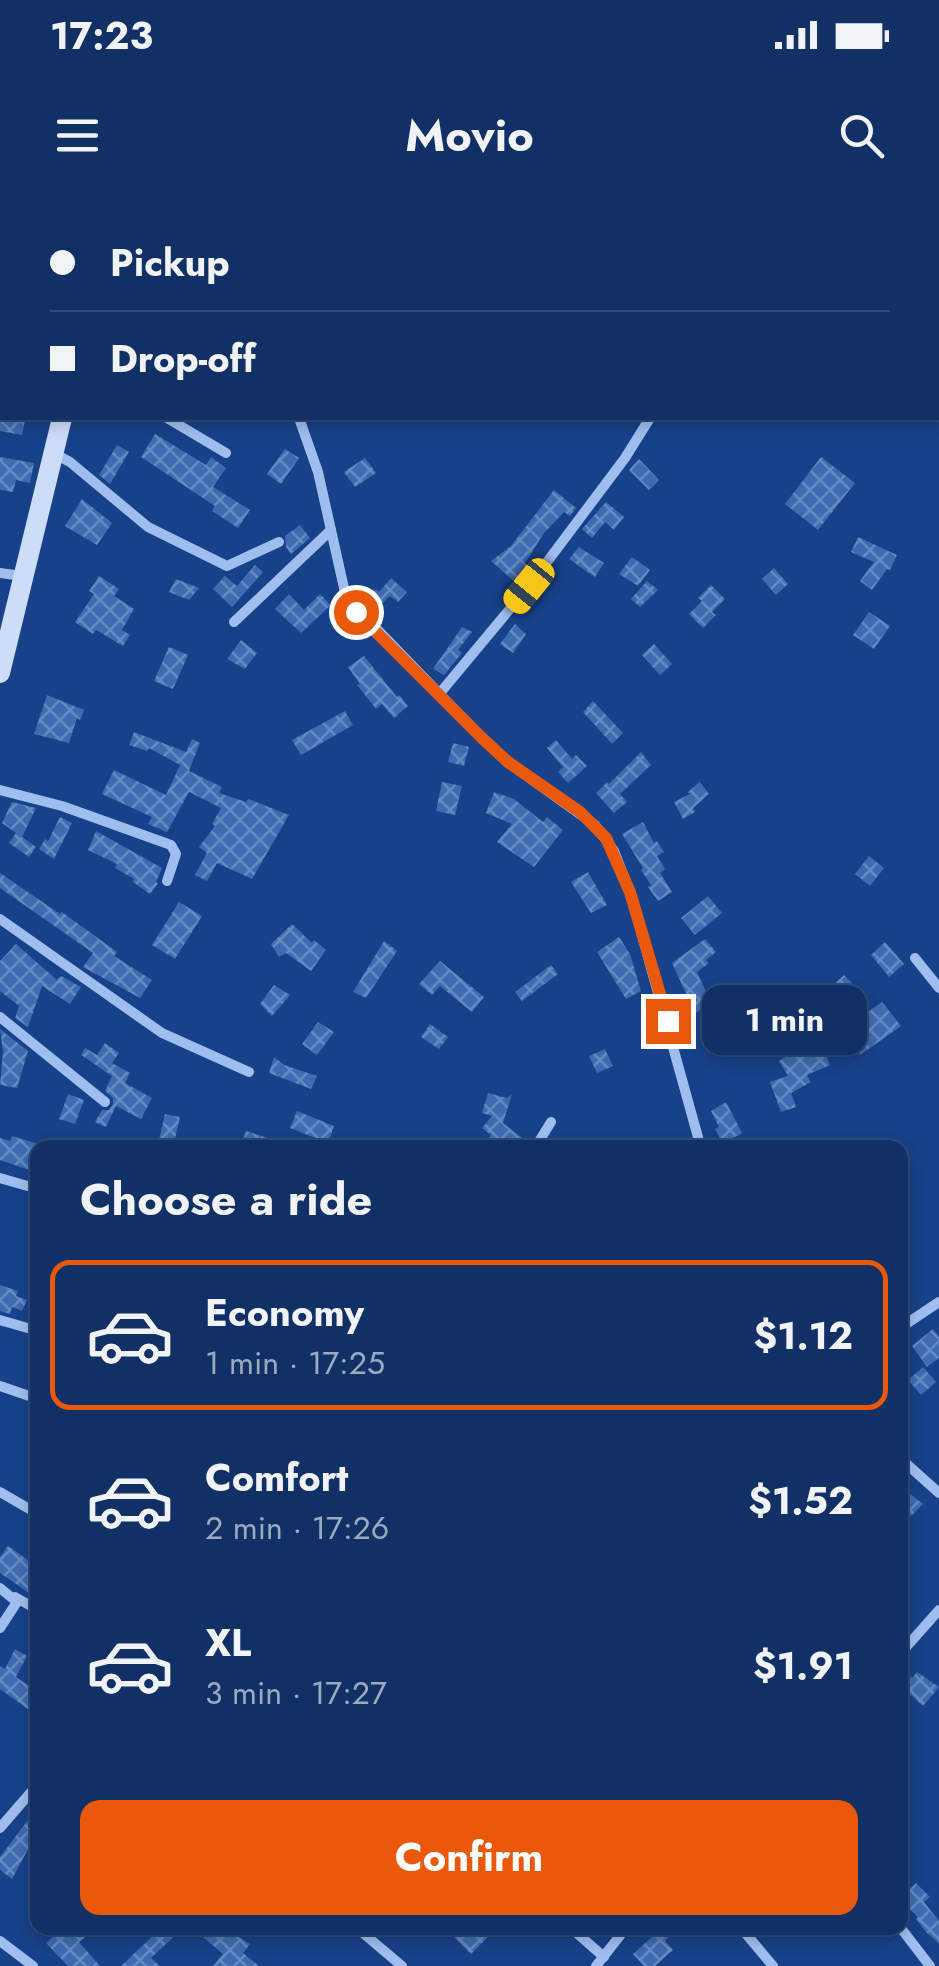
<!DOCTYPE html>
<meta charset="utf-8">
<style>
:root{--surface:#113166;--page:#1a396c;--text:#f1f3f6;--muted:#9ca9bf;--line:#304c7a;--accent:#ea580c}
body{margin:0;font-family:Jost,sans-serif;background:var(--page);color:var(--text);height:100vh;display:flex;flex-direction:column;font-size:38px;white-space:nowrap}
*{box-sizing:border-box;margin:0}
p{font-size:32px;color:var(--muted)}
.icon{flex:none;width:55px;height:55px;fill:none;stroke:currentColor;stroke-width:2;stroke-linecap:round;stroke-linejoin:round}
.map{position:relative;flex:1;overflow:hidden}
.panel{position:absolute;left:30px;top:940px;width:878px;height:795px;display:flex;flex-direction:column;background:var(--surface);border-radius:20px;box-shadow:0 5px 15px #0003,0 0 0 2px var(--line)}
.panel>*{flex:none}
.hud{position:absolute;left:0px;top:0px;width:940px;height:220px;box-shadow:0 5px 15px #0003,0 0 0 2px var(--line);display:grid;align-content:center;height:220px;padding:0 50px;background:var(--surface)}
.end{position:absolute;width:45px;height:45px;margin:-22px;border:12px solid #ea580c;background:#fff;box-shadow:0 0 0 5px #fff}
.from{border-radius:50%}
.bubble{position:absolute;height:70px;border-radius:20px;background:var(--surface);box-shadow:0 5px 15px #0003,0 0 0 2px var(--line);font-size:32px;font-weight:700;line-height:70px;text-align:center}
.car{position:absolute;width:30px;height:60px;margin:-30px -15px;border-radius:12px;box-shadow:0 0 8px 2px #0007;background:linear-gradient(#f5c518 24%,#345 0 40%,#f5c518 0 76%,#345 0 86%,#f5c518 0)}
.hud b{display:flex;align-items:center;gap:35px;height:95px;font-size:38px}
.hud b+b{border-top:2px solid var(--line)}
.hud i{width:25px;height:25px;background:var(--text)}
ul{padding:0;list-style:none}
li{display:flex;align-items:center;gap:30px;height:150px;margin:0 20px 15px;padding:0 30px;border:5px solid transparent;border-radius:20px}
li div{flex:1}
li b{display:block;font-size:38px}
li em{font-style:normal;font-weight:700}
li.on{border-color:var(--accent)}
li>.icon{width:90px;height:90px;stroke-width:1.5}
h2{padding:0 50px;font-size:45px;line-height:120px}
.button{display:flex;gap:20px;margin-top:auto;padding:20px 50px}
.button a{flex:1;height:115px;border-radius:20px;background:var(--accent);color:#fff;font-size:40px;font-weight:700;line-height:115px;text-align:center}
.status{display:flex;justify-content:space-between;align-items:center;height:70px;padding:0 50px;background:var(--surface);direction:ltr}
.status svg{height:28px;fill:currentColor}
header{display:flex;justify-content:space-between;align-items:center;height:130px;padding:0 50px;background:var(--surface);font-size:45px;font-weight:700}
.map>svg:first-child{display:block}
</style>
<div class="status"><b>17:23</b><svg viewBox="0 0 49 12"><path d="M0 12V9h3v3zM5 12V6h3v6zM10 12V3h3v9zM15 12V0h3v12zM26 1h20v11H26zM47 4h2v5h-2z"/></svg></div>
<header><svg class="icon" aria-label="menu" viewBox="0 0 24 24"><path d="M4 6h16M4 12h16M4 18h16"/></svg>Movio<svg class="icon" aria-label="search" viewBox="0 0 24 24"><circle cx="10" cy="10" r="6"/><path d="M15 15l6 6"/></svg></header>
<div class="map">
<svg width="939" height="1766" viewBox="0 0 939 1766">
<defs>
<pattern id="building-cross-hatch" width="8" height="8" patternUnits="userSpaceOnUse" patternTransform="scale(2.5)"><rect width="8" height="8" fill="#3f6bb2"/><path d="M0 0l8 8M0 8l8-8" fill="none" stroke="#6589c1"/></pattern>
</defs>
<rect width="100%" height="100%" fill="#174188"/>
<!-- building -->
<g fill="url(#building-cross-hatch)">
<polygon points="0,217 25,220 22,235 0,231"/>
<polygon points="155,234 206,265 211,257 226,268 213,287 250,310 238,328 212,311 215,306 141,257"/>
<polygon points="117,245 129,252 110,284 99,275"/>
<polygon points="285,249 299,258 281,284 267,274"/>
<polygon points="0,257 34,263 30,283 16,280 13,292 0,290"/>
<polygon points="821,257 855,283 818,330 785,304"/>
<polygon points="365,258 376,273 355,287 344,272"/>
<polygon points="639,259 659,280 649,290 629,270"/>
<polygon points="554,290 576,308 570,316 564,312 544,333 525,363 531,369 517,384 491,361 511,346"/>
<polygon points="82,299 112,323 97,345 65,326"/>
<polygon points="606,302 624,317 614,330 605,322 592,338 582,329"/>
<polygon points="300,325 310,338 291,354 286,347 285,336"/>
<polygon points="858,337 897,355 890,370 887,369 872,390 860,381 874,362 851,352"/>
<polygon points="579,347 604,363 595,377 569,359"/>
<polygon points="632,357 650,370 638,386 619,374"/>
<polygon points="255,365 263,372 232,407 213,389 225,376 237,386"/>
<polygon points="774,368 788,384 776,395 762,379"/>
<polygon points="99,376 119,389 114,396 134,409 122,430 130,435 123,446 96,430 93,434 75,422 94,394 89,391"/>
<polygon points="391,378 407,392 398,402 390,396 372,412 367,406 371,402 367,397 376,389 379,392"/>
<polygon points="176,379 199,388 189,400 169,392"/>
<polygon points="647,381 658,390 640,407 631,399"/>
<polygon points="711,385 725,399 712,412 716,415 703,428 689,414 702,401 698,398"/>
<polygon points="289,394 304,410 320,394 331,405 301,433 275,409"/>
<polygon points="869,412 890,426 874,449 853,435"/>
<polygon points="515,424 526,434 513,453 500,444"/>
<polygon points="462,427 472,432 458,450 462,453 444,475 433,469"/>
<polygon points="241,440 257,453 245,469 227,459"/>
<polygon points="654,444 672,464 660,475 642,455"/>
<polygon points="169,447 188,455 173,489 154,481"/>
<polygon points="364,456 397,497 399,495 408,506 394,518 382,504 376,509 357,485 360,484 348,467"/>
<polygon points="47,495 84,510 80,520 77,518 69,543 34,534"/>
<polygon points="593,501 623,533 612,544 583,512"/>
<polygon points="345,511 353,525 301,555 292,540"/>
<polygon points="134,532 186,552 192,539 200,543 189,571 222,587 219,593 246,602 248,599 289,615 252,679 217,663 207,681 195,675 207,653 199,647 215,626 212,624 221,608 189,592 167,632 148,624 152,617 102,594 114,570 166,595 180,565 149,548 147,551 129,545"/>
<polygon points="556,540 572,559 576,555 587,566 568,583 558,572 563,567 547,548"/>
<polygon points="453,543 469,547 464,566 448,562"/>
<polygon points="641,552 651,565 620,594 627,602 614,613 596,593 607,582 609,584"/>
<polygon points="442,582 462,586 455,615 436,611"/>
<polygon points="700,582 709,594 693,608 695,612 683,619 674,602 690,594 688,592"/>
<polygon points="494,592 514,599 543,622 547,617 563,630 534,667 497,642 512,624 486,613"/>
<polygon points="12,602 36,608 22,637 36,647 29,657 9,643 16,633 2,623"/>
<polygon points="60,617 72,623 54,659 39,649 45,639 48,641"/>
<polygon points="643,622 654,643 657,641 664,652 657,656 665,669 660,673 672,692 658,701 648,687 651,685 641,670 643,668 622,634"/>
<polygon points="96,631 162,668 156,682 158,684 150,694 133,682 134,679 115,668 117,664 88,650"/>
<polygon points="869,656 884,668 870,686 855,674"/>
<polygon points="588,672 607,705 591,713 571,682"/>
<polygon points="0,673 60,714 62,712 117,752 114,756 152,780 140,798 83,767 93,753 0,688"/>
<polygon points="708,696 722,713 695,735 681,718"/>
<polygon points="179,702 202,716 175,759 152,745"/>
<polygon points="292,724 312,743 314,740 326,750 311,771 286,753 279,757 271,744"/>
<polygon points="619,737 630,754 641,791 626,799 597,752"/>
<polygon points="705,739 716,752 706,760 709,763 697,772 711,803 691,816 682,802 688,798 672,763"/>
<polygon points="384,741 397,751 366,798 353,792"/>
<polygon points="885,742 904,764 889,777 871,755"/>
<polygon points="16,744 57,780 61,776 81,787 70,804 42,786 28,827 15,818 19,806 0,791 0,761"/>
<polygon points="440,761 484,797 472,812 440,786 432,795 419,784"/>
<polygon points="551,765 558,774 522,801 515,792"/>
<polygon points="844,775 852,783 822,812 808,796 824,783 829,789"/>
<polygon points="274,785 290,795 272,816 260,804"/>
<polygon points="882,802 901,826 860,855 844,829"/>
<polygon points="778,807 799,825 783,845 767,833 762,839 753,830"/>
<polygon points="318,822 334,832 317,855 302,844"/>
<polygon points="430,824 448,837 439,849 421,837"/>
<polygon points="0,829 28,851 17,888 0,885 3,852"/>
<polygon points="105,843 119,853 112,863 130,873 125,883 152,898 141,919 116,906 106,927 95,922 102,910 109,910 113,904 113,898 105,891 112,876 81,855 85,848 97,855"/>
<polygon points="822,846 830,865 807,875 811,882 791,893 796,907 781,912 770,882 788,876 779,861 794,852 797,857"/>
<polygon points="605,849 613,866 597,873 589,856"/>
<polygon points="274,857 284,865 317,876 311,889 269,873"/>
<polygon points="488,893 507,898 512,894 503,923 526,941 521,948 482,948 491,935 482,928 492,916 482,913"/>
<polygon points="68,894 84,900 75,924 59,919"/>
<polygon points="726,902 742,933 723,944 715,929 719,927 711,911"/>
<polygon points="297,911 334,926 328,943 290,928"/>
<polygon points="165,914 180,917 174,943 159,940"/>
<polygon points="246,931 289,945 289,948 240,948"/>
<polygon points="12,936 38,944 38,973 0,960 0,938 10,941"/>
<polygon points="0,1085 18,1091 16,1096 27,1100 22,1111 12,1107 10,1114 0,1111"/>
<polygon points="933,1129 939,1137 939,1158 927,1167 912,1146"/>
<polygon points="923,1167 936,1182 921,1195 908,1180"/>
<polygon points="900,1286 923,1304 906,1321 900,1316"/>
<polygon points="8,1346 38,1367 38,1399 0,1373 0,1357"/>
<polygon points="15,1449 27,1456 16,1477 38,1492 29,1510 0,1489 0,1466 5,1469"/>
<polygon points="900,1468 912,1478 917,1472 939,1487 923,1506 900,1485"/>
<polygon points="28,1620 38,1626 38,1643 33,1640 12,1679 0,1670 0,1657"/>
<polygon points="916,1683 930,1697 924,1702 939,1721 939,1743 927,1733 916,1719 918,1717 900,1699"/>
<polygon points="64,1728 97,1728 79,1742 100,1766 68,1766 46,1743"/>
<polygon points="161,1728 183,1728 151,1758 160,1766 121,1766"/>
<polygon points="212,1728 224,1728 250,1744 243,1753 259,1766 213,1766 223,1754 203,1737"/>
<polygon points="459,1728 479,1728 488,1737 471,1754 452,1735"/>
<polygon points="662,1728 677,1728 665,1741 673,1750 655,1766 644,1766 633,1754"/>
</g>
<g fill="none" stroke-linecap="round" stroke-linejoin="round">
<!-- street -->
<g stroke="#9fbdee" stroke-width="10">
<polyline points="201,0 204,2"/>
<polyline points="669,0 676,2"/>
<polyline points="526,2 527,0"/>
<polyline points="727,2 728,0"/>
<polyline points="0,4 2,5"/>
<polyline points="0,109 2,110"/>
<polyline points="938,141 939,142"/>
<polyline points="0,208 2,208"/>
<polyline points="167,218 226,253"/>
<polyline points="299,218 318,272 346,397 482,538 507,562 595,625 614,651 630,692 701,948"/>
<polyline points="53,253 70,262 148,327 227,366 279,342"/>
<polyline points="0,373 22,376"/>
<polyline points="234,422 331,330"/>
<polyline points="440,493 529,386 625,258 650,218"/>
<polyline points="0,590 62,606 171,645 176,654 167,681"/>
<polyline points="0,719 162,833 249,872"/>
<polyline points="915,758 939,788"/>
<polyline points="0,817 105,902"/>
<polyline points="535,948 551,922"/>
<polyline points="0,978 38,989"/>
<polyline points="0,1120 38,1131"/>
<polyline points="900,1128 939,1102"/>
<polyline points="0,1186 38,1199"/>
<polyline points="900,1258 939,1293"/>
<polyline points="0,1292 38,1314"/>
<polyline points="0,1388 17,1402 0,1428"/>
<polyline points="15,1397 38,1410"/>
<polyline points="900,1454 939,1410"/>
<polyline points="0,1628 38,1584"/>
<polyline points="900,1727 930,1766"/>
<polyline points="357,1728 402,1766"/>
<polyline points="571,1728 604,1757"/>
<polyline points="741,1728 773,1766"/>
<polyline points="0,1741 33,1766"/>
<polyline points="596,1766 626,1728"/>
</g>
<!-- secondary -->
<g stroke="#ccddfa" stroke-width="20">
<polyline points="123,2 123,0"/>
<polyline points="0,473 62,218"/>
</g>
</g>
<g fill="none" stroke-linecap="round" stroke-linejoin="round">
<!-- route -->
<polyline stroke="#ea580c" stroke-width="12" points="356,412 482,538 508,562 580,612 606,638 630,692 668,821"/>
</g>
</svg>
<i class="end from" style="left:356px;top:412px"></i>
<i class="end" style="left:668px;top:821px"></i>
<div class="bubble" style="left:702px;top:785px;width:165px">1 min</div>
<i class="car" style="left:529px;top:386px;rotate:219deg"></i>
<div class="hud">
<b><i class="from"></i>Pickup</b>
<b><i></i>Drop-off</b>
</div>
<section class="panel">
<h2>Choose a ride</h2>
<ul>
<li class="on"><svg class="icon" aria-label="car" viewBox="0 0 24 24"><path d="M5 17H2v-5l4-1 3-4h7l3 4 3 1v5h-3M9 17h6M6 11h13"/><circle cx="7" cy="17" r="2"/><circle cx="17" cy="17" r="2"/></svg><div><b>Economy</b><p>1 min · 17:25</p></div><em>$1.12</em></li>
<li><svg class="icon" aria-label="car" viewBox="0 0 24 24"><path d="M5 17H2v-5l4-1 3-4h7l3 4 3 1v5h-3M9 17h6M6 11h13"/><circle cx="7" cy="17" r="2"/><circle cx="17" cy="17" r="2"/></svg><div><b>Comfort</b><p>2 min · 17:26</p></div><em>$1.52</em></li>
<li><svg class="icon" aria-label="car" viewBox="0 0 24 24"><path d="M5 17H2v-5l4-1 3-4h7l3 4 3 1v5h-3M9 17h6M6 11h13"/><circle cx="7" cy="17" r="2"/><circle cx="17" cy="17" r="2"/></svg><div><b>XL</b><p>3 min · 17:27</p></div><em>$1.91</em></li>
</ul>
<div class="button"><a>Confirm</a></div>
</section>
</div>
